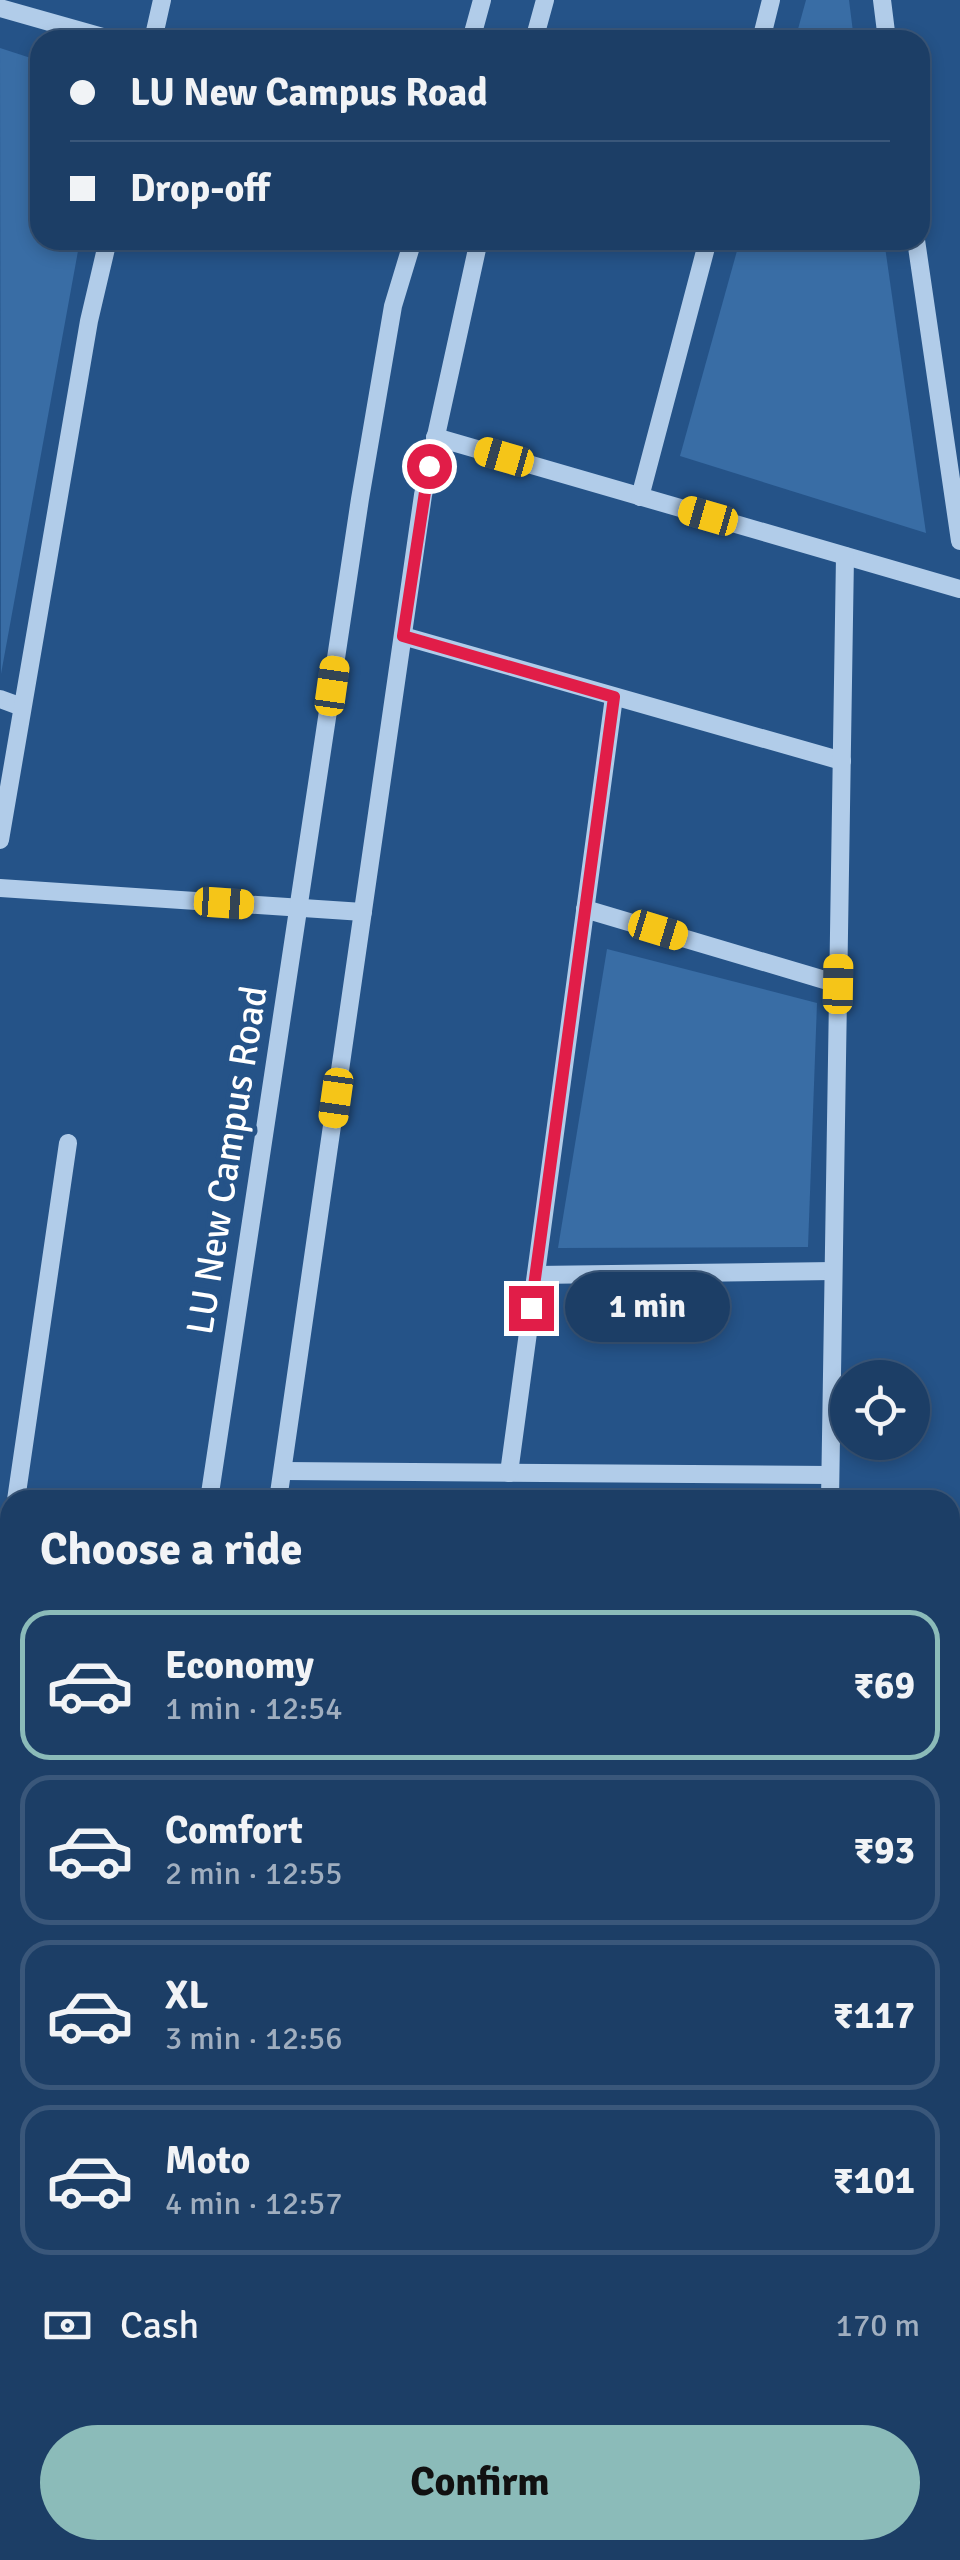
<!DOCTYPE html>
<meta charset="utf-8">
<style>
:root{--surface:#1c3e66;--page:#29496f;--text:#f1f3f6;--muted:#a0aebf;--line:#3a577a;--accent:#8bbbb9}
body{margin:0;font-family:Signika,sans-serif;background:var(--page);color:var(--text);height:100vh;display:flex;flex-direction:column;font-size:38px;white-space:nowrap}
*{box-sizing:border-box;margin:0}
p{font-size:32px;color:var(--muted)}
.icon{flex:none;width:55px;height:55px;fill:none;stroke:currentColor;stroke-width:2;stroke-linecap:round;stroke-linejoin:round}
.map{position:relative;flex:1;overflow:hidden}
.panel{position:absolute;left:0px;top:1490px;width:960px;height:1070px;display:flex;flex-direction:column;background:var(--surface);border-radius:30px 30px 0 0;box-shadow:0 5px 15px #0003,0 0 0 2px var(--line)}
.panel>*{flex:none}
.banner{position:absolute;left:30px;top:30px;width:900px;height:220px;border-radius:30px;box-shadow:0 5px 15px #0003,0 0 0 2px var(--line);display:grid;align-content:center;height:220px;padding:0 40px;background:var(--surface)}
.tools{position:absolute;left:830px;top:1360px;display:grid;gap:20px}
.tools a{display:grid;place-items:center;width:100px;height:100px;border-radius:50%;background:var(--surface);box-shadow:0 5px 15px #0003,0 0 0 2px var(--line);font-size:50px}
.end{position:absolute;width:45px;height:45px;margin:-22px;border:12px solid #e11d48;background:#fff;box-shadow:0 0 0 5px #fff}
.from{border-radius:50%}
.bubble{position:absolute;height:70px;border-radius:35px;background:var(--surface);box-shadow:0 5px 15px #0003,0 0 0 2px var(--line);font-size:32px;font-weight:700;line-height:70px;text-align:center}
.car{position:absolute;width:30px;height:60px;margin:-30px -15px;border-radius:12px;box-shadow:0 0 8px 2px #0007;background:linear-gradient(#f5c518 24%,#345 0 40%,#f5c518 0 76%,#345 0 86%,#f5c518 0)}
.banner b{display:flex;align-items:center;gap:35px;height:95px;font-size:38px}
.banner b+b{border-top:2px solid var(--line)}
.banner i{width:25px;height:25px;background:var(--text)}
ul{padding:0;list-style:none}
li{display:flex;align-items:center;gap:30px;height:150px;margin:0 20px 15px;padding:0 20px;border:5px solid var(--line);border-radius:30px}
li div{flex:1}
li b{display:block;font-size:38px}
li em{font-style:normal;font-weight:700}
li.current{border-color:var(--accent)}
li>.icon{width:90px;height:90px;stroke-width:1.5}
h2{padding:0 40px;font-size:45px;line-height:120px}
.pay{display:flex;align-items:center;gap:25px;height:110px;padding:0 40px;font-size:38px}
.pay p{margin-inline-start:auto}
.button{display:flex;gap:20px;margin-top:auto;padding:20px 40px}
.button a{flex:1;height:115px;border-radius:60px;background:var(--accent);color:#111;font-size:40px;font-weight:700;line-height:115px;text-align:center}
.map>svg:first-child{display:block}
</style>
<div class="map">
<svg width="960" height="2560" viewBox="0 0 960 2560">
<rect width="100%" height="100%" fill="#255388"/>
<!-- green -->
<g fill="#396da5">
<polygon points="806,0 849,0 854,40 795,40"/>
<polygon points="0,48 40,61 40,240 80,240 1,674"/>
<polygon points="740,240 884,240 926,533 680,456"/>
<polygon points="607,949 817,1003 808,1247 558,1248"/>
</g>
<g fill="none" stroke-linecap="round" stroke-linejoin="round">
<!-- minor -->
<g stroke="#b1cce9" stroke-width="18">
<polyline points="882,0 887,40"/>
<polyline points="0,8 113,40"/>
<polyline points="153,40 162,0"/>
<polyline points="471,40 482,0"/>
<polyline points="534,40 545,0"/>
<polyline points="761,40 771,0"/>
<polyline points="916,240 960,541"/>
<polyline points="435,437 960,589"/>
<polyline points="640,497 708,240"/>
<polyline points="403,636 842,761"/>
<polyline points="0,699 22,707"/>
<polyline points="0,840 89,321 108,240"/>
<polyline points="0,888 363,912"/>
<polyline points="585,909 838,984"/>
<polyline points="536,1275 833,1271"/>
<polyline points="283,1471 830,1475"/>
<polyline points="509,1473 614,697"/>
<polyline points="16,1500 68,1143"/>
<polyline points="209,1500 360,499 393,306 413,240"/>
<polyline points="278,1500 423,495 479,240"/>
<polyline points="830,1500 845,556"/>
<polyline points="0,1616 10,1546"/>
<polyline points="950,1681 960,1681"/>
<polyline points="0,1882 10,1883"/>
<polyline points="0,2464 10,2465"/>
<polyline points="57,2560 59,2550"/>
<polyline points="125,2560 127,2550"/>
</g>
</g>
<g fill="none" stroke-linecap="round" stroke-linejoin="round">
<!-- route -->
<polyline stroke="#e11d48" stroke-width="12" points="429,466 403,636 614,697 531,1308"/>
</g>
<g text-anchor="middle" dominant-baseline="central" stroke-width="10" stroke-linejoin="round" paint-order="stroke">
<!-- street labels -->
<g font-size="38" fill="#fff" stroke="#255388">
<text transform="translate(227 1160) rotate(-81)">LU New Campus Road</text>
</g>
</g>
</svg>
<div class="tools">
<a><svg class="icon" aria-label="locate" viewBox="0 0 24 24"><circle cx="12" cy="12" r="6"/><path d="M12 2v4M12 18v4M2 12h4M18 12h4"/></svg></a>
</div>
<i class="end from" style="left:429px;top:466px"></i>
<i class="end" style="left:531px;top:1308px"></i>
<div class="bubble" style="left:565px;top:1272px;width:165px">1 min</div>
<i class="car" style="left:504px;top:457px;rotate:286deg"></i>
<i class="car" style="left:708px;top:516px;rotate:286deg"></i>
<i class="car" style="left:332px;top:686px;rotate:8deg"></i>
<i class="car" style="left:224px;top:903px;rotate:94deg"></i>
<i class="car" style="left:658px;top:930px;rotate:107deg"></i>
<i class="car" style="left:838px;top:984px;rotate:1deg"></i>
<i class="car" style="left:336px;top:1098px;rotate:188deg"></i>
<div class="banner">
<b><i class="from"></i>LU New Campus Road</b>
<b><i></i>Drop-off</b>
</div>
<section class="panel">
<h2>Choose a ride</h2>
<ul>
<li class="current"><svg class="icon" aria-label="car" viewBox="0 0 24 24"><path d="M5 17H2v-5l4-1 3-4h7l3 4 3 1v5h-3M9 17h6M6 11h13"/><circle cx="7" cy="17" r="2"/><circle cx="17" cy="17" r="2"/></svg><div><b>Economy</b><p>1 min · 12:54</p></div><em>₹69</em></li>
<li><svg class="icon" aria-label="car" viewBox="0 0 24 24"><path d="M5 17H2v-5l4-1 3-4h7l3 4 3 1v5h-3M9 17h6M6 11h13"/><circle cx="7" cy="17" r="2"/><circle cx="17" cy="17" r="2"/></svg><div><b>Comfort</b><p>2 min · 12:55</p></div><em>₹93</em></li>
<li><svg class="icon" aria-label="car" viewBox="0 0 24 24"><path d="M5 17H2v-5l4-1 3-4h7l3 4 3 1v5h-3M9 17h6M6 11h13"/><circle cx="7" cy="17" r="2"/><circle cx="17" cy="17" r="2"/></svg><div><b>XL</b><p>3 min · 12:56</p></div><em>₹117</em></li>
<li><svg class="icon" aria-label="car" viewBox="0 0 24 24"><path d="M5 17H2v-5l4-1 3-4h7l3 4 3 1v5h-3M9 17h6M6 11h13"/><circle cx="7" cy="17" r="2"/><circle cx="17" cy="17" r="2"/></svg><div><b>Moto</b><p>4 min · 12:57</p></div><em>₹101</em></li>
</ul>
<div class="pay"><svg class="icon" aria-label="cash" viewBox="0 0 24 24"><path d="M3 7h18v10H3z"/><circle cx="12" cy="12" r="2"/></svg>Cash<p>170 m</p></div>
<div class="button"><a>Confirm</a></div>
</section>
</div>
